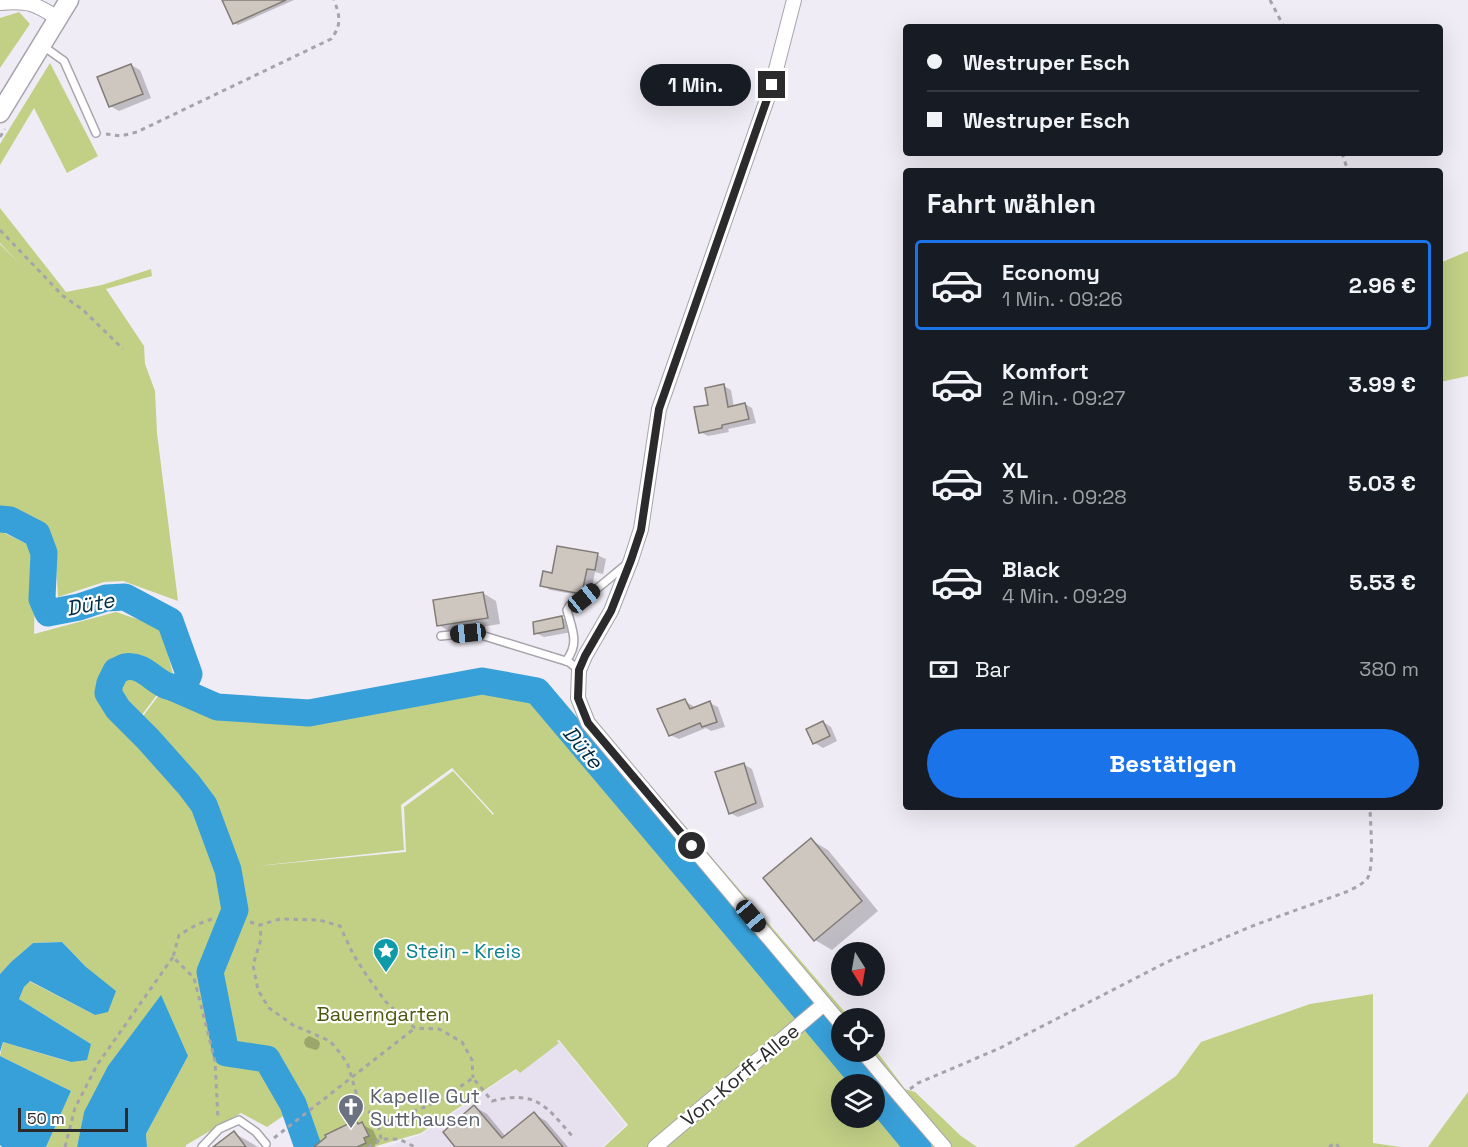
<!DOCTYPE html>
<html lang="de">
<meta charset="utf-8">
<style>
:root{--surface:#171b24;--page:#242831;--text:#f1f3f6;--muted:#9ea1a6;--line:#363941;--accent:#1a73e8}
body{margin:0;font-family:"Space Grotesk",sans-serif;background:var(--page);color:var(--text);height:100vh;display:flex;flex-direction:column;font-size:22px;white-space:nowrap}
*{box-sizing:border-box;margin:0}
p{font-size:20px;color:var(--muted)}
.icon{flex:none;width:33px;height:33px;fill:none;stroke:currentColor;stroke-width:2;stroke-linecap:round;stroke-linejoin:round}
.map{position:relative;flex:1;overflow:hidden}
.side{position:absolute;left:903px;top:168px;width:540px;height:642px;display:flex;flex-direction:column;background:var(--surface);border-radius:6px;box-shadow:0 6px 24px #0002}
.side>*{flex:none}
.guide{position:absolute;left:903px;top:24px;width:540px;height:132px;border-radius:6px;box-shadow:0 6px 24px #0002;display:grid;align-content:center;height:132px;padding:0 24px;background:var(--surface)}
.needle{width:39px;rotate:169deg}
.buttons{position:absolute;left:831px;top:942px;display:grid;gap:12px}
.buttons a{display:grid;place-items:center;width:54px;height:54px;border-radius:50%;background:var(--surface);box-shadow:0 6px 24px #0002;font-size:30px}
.scale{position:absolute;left:18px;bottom:15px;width:110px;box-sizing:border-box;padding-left:6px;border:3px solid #2b2a2d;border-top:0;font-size:16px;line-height:21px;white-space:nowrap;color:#2b2a2d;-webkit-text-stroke:4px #fff;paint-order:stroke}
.end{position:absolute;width:27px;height:27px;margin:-14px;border:8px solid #2b2a2d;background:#fff;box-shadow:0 0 0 3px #fff}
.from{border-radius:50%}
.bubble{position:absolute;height:42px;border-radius:21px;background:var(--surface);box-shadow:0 6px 24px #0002;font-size:20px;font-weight:700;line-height:42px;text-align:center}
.car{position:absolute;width:18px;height:36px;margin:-18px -9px;border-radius:8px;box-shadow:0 0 4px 2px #0007;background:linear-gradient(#222 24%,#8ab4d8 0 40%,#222 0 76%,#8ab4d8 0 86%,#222 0)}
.guide b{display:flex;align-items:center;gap:21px;height:57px;font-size:22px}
.guide b+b{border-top:2px solid var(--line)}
.guide i{width:15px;height:15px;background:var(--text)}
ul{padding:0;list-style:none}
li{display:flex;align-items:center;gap:18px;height:90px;margin:0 12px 9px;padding:0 12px;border:3px solid transparent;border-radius:6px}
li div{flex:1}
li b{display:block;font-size:22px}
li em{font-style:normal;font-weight:700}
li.active{border-color:var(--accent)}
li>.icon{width:54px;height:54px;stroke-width:1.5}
h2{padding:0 24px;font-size:27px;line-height:72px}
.pay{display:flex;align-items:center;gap:15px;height:66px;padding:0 24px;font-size:22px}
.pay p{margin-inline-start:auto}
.button{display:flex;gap:12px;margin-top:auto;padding:12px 24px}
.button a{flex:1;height:69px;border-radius:36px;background:var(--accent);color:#fff;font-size:24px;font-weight:700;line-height:69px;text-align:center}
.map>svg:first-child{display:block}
</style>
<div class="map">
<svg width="1468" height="1147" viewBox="0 0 1468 1147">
<rect width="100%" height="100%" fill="#f0ecf5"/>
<!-- built -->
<polygon fill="#e7e0ef" points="559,1041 626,1125 602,1147 387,1147 422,1134"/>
<!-- green -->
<g fill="#c2d086" fill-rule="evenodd">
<polygon points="19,12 30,24 0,68 0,18"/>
<polygon points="50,63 98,156 67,173 34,108 0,165 0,144"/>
<polygon points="0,208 66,292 102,285 151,269 152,276 106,289 144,346 145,364 155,391 157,433 178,601 123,581 104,582 58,597 55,549 47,530 13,509 0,508 0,244 19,263 0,243"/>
<polygon points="1468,251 1468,376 1440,382 1440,263"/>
<polygon points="0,531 36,548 34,634 116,612 161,627 173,674 141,716 189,788 221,868 230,909 224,929 207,971 223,1055 267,1064 292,1110 267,1127 241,1113 186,1145 186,1147 147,1147 146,1134 188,1056 84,1112 77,1147 46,1147 71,1091 0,1056 3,1042 70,1062 91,1044 19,999 24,987 29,981 95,1015 86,967 62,942 33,943 11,962 0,974"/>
<path d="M 482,691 L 533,703 L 573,754 L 603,731 L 850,1018 L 842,1018 L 842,1052 L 874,1052 L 875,1049 L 905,1089 L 915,1092 L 961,1136 L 977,1147 L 604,1147 L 628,1125 L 559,1040 L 557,1041 L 559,1043 L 520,1073 L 516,1069 L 421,1133 L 373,1147 L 311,1147 L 296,1103 L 269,1056 L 229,1050 L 215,972 L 238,910 L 231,869 L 237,868 L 213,798 L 143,716 L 159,695 L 217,720 L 311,725 ZM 452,768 L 494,814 L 493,815 L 453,771 L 404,807 L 406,852 L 257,866 L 404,850 L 401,805 ZM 842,1084 L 874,1084 L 874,1118 L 842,1118 Z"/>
<polygon points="1373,994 1373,1143 1401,1147 1074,1147 1176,1076 1201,1042 1310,1004"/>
<polygon points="1468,1092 1468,1147 1428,1147"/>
</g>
<!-- water -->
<g fill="#38a0d9">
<polygon points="62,942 86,967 116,991 108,1012 95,1015 30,981 24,987 19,999 91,1044 87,1060 71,1062 3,1042 0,1052 0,974 11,962 33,943"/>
<polygon points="161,995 188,1056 146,1134 147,1147 77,1147 84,1112 108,1066"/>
<polygon points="0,1056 71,1091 46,1147 2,1147 0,1145"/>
</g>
<!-- shadow -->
<g fill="#0003">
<polygon points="223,0 294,0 238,25 234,23"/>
<polygon points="131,65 140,70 151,98 119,111 110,106"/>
<polygon points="724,386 731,390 734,407 745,404 752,408 756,423 728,429 729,432 708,436 700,432 710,406"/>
<polygon points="597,555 606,559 603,574 595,572 590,597 550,590 542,585"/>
<polygon points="483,593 496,601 500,624 451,632 438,625"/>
<polygon points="562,618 570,623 572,632 544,637 536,633"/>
<polygon points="685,701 693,706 695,708 710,703 718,707 725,727 711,731 706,728 679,739 670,735"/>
<polygon points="823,722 831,727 837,741 823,748 815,743"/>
<polygon points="743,764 752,769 764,807 738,817 730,813"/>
<polygon points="811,840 828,850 878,911 832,950 815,940"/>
<polygon points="309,1036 318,1040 320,1043 319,1048 316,1050 306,1047 304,1043 305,1039"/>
<polygon points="475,1107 487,1114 506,1137 534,1114 546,1121 568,1147 457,1147"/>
<polygon points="356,1122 373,1130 379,1143 374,1145 376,1147 317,1147"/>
<polygon points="234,1133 258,1147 216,1147"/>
</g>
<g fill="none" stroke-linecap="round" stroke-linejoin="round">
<!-- river -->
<g stroke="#38a0d9" stroke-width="27">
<path d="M 0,519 L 10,520 L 37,534 L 44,553 L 42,599 L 48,613 L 79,607 L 106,598 L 125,597 L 170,621 L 189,674 L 184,686 C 160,695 148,662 125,667 C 122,668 119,670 116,671 L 110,683 L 108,693 L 118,709 L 148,739 L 189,785 L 204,805 L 228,870 L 235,910 L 210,972 L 226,1053 L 267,1059 L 293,1104 L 308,1147"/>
<polyline points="176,689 217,707 309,713 482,681 537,691 716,903 867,1084"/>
<polyline points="874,1094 918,1147"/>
</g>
</g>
<!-- building -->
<g fill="#cec7c0" stroke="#827c76" stroke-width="1.5">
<polygon points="222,0 286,0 233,24"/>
<polygon points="131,64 143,94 109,107 97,77"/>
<polygon points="724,384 728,407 745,403 749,419 722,425 722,428 699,433 694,407 708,405 705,388"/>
<polygon points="557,546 598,553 595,570 587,569 582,593 581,594 540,586 543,571 552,573"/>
<polygon points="483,592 488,618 437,626 433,600"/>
<polygon points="562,616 564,628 534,634 533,622"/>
<polygon points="685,699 690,709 710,701 717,722 702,727 700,723 669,736 657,709"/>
<polygon points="823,721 830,736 813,744 806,729"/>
<polygon points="744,763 756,803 729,814 715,772"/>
<polygon points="811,838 862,901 814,941 763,878"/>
<polygon points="474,1105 502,1138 534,1112 563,1147 455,1147 443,1132"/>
<polygon points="356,1120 358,1124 362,1122 369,1136 364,1138 366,1143 357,1147 314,1147 326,1137 325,1135"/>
<polygon points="234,1131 246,1147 213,1147"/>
</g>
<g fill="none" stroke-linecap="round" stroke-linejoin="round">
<defs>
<g id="service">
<polyline points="43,46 64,61 96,133"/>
<polyline points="441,636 468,633 481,635 569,662 579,670"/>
<path d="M 566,661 C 580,643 572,630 567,610 C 571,600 578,603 586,597 C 600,587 613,575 627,564"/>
<polyline points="202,1147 219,1129 239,1120 256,1132 266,1144"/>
</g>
<g id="minor">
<polyline points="794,0 772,85 659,409 641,529 631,560 611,611 585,656 579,670 578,698 588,723 842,1025"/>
<path d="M 0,3 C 29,0 35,4 58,18"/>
<polyline points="863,1052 900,1096 944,1147"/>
<polyline points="655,1147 824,1004"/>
</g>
<polyline id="tertiary" points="0,113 69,0"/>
</defs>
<!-- service casing -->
<use href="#service" stroke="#a8a4ac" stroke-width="10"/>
<!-- minor casing -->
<use href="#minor" stroke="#a8a4ac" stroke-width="16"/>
<!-- tertiary casing -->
<use href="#tertiary" stroke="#a8a4ac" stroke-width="21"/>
<!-- path -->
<g stroke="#a6a3aa" stroke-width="3" stroke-dasharray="4.5 4.5" stroke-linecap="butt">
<polyline points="1270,0 1284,27"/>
<path d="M 106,134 L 121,136 L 137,132 L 331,39 C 342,25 340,16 334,0"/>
<polyline points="0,137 5,129"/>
<polyline points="1342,153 1348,171"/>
<polyline points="0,230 63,296 82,309 123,349"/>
<polyline points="212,919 198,924 179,935 173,957 194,978 215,1061 218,1119"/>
<polyline points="250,922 260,925"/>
<path d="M 910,1089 L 918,1083 L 998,1049 L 1167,962 L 1255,925 L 1346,892 C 1352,889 1362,885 1367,879 C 1375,868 1370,822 1370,807"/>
<path d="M 379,1124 L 425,1107 L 442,1099 L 473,1078 L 492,1101 C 537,1090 546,1106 573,1137"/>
<polyline points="274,1138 415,1028"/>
<path d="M 381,1139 C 378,1120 376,1115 360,1106 L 348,1065 L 340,1053 L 330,1041 L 293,1025 L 269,1008 L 258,990 L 253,965 L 261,939 L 260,925 L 280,919 L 319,920 L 340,926 L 353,954 L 367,976 L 386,1002 L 415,1028 L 439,1029 L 462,1042 L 472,1060 L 473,1078"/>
<polyline points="65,1147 75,1108 97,1065 173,957"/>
<polyline points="368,1147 381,1139 399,1139 415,1147"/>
<polyline points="1329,1147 1335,1143 1339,1147"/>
</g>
<!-- service -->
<use href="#service" stroke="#fff" stroke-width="7"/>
<!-- minor -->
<use href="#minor" stroke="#fff" stroke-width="14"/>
<!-- tertiary -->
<use href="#tertiary" stroke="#fff" stroke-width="18"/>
</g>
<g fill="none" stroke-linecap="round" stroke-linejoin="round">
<!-- route -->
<polyline stroke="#2b2a2d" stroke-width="8" points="692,846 588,723 578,698 579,670 585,656 611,611 631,560 641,530 659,409 772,85"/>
</g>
<!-- icons -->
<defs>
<symbol id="sight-pin" viewBox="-11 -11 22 30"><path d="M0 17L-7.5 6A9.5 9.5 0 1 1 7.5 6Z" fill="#0f9aa8" stroke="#fff"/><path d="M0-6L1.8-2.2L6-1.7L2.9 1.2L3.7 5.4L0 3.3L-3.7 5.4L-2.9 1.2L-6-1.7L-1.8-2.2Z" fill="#fff"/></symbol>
<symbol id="church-pin" viewBox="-11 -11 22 30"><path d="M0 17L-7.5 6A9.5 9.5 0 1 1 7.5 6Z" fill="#6b7280" stroke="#fff"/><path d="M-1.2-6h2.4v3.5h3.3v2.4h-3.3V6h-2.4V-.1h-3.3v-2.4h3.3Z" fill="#fff"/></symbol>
</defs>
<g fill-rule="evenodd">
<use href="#sight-pin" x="371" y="936" width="30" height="40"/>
<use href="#church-pin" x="336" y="1092" width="30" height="40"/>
</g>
<g text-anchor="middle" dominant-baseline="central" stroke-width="4.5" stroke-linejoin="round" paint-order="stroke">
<!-- culture labels -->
<g font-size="20" fill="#0d838f" stroke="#fff" text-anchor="start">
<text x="406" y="951">Stein - Kreis</text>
</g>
<!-- park labels -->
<g font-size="20" fill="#4f5810" stroke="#fff">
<text x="383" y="1014">Bauerngarten</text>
</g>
<!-- street labels -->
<g font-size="20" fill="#2b2a2d" stroke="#fff">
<text transform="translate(740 1075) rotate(-40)">Von-Korff-Allee</text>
</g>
<!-- worship labels -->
<g font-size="20" fill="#5b616d" stroke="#fff" text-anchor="start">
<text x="370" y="1096">Kapelle Gut<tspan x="370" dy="23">Sutthausen</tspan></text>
</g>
<!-- water labels -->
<g font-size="21" font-style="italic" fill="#002d43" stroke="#fff">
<text transform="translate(90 604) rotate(-11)">Düte</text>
<text transform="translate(583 747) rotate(50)">Düte</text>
</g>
</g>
</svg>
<div class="buttons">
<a><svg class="needle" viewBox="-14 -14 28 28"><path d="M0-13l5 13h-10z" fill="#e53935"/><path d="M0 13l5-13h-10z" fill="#9ea1a6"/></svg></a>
<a><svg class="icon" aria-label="locate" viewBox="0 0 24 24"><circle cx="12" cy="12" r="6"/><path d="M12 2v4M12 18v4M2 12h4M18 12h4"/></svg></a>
<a><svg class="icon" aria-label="layers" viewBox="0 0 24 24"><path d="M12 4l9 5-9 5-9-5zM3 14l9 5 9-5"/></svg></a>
</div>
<div class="scale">50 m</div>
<i class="end from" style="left:692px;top:846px"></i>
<i class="end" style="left:772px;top:85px"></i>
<div class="bubble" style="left:640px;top:64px;width:111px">1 Min.</div>
<i class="car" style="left:584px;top:598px;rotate:51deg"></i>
<i class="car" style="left:468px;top:633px;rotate:264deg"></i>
<i class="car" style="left:751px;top:916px;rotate:140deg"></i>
<div class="guide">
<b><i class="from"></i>Westruper Esch</b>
<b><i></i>Westruper Esch</b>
</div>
<section class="side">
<h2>Fahrt wählen</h2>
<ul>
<li class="active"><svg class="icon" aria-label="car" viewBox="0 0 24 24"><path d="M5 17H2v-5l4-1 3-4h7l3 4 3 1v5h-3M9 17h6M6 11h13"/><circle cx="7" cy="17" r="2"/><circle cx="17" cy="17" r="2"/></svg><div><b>Economy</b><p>1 Min. · 09:26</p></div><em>2.96 €</em></li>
<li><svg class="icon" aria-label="car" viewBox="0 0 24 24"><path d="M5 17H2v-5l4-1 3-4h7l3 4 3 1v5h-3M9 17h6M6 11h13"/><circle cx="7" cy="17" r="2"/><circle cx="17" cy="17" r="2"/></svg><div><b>Komfort</b><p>2 Min. · 09:27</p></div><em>3.99 €</em></li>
<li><svg class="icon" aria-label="car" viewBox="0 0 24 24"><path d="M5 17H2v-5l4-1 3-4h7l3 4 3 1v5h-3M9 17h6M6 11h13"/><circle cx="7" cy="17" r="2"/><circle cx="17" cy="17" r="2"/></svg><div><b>XL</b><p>3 Min. · 09:28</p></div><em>5.03 €</em></li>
<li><svg class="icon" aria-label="car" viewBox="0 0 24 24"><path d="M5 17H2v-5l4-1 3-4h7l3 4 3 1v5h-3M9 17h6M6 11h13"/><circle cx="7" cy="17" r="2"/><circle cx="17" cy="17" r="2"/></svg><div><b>Black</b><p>4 Min. · 09:29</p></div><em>5.53 €</em></li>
</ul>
<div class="pay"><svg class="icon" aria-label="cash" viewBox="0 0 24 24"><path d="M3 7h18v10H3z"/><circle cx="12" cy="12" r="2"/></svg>Bar<p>380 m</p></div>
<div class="button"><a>Bestätigen</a></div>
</section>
</div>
